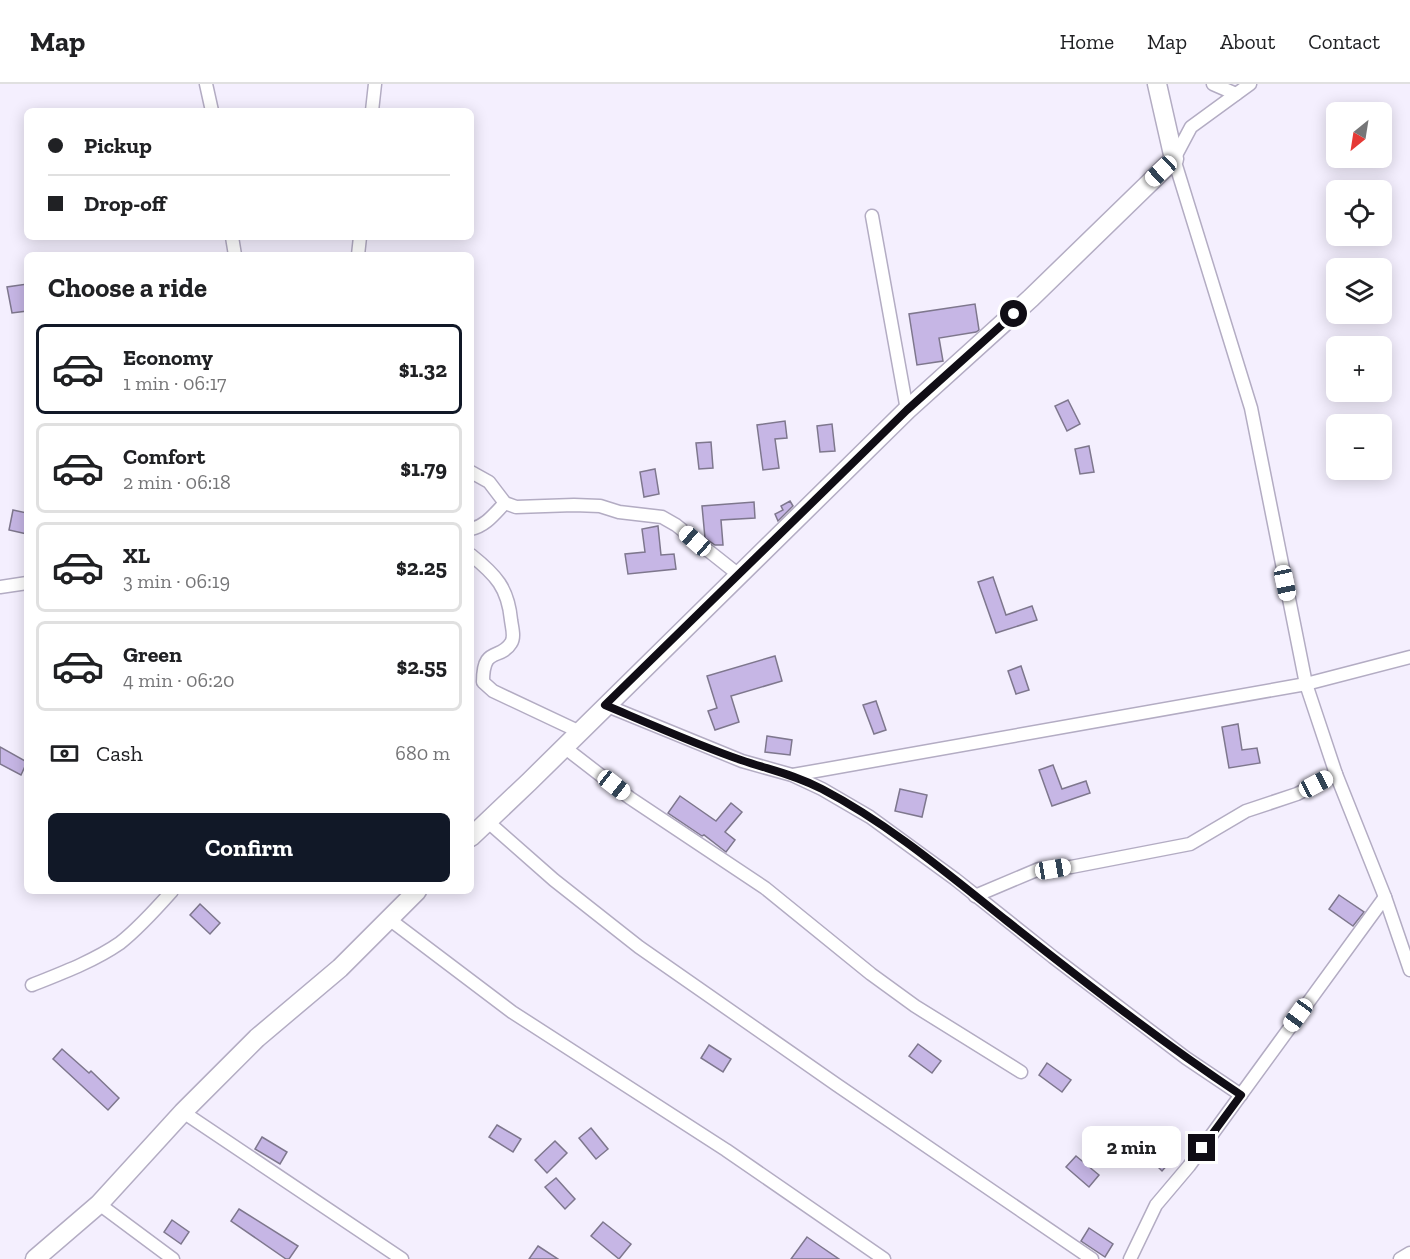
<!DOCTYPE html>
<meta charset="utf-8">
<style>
:root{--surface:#fff;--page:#f6f6f6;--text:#202124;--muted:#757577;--line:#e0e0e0;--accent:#111827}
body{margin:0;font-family:"Zilla Slab",serif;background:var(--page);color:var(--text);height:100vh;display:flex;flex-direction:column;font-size:22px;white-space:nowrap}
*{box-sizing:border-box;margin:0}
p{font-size:20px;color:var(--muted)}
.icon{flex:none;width:33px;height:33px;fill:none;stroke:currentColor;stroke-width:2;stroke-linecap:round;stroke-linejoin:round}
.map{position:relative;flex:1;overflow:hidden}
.details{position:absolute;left:24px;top:168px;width:450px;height:642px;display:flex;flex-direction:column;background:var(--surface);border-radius:9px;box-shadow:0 3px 15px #0003}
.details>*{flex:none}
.banner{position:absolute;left:24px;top:24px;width:450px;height:132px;border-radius:9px;box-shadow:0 3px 15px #0003;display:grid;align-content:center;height:132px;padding:0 24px;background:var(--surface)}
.needle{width:39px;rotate:210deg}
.controls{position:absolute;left:1326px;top:18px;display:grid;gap:12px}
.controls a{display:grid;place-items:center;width:66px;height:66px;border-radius:9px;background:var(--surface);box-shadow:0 3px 15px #0003;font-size:30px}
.end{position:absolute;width:27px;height:27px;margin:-14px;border:8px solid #100d15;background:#fff;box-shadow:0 0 0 3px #fff}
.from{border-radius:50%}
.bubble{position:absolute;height:42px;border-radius:9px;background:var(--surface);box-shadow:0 3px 15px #0003;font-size:20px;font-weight:700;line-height:42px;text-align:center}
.car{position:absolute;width:18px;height:36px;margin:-18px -9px;border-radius:8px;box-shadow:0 0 4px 2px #0007;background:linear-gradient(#fff 24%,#345 0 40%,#fff 0 76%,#345 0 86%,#fff 0)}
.banner b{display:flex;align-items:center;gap:21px;height:57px;font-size:22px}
.banner b+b{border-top:2px solid var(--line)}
.banner i{width:15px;height:15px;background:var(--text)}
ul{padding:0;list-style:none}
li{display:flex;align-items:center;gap:18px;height:90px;margin:0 12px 9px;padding:0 12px;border:3px solid var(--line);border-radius:9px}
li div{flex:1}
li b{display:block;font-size:22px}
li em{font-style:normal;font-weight:700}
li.selected{border-color:var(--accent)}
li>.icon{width:54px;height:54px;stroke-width:1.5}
h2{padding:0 24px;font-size:27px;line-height:72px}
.pay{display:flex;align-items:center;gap:15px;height:66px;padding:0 24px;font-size:22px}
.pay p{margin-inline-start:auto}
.action{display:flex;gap:12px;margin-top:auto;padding:12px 24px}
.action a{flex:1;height:69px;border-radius:9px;background:var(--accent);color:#fff;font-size:24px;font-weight:700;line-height:69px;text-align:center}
header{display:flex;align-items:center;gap:36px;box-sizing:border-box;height:84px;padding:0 30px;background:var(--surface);border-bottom:2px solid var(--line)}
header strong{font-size:28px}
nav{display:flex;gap:33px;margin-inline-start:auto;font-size:21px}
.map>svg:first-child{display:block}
</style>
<header>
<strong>Map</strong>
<nav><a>Home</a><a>Map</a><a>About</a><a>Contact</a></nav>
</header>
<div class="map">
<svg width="1410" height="1175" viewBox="0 0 1410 1175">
<rect width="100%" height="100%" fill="#f4effe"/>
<!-- building -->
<g fill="#c6b6e5" stroke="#7e778d" stroke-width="1.5">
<polygon points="27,200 27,227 12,229 7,203"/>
<polygon points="975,220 979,246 976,248 939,254 943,277 917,281 909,230"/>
<polygon points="1068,316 1080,340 1067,347 1055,322"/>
<polygon points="785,337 787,354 775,355 779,384 763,386 757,341"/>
<polygon points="832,340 835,367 820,368 817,342"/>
<polygon points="711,358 713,384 699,385 696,359"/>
<polygon points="1089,362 1094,388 1080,390 1075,365"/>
<polygon points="655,385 659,410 644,413 640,388"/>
<polygon points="790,417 793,422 778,437 775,430 783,426 781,422"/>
<polygon points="754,418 755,434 721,436 723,461 715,461 705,454 702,422"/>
<polygon points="13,426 27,429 27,450 9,446"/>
<polygon points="658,442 661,471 674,470 676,485 628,490 625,470 645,468 642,445"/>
<polygon points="993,493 1006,531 1032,522 1037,536 996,549 978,498"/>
<polygon points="775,572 782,597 731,612 739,638 715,646 708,627 717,624 707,592"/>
<polygon points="1021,582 1029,606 1016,610 1008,587"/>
<polygon points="876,617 886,646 874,650 863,621"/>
<polygon points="1238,640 1242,666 1257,664 1260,679 1229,684 1222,643"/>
<polygon points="767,652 792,656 790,671 765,668"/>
<polygon points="0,663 27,678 21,691 0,680"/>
<polygon points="1053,681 1062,705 1086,697 1090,709 1052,722 1039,686"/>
<polygon points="900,705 927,711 922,733 895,727"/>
<polygon points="680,712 716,737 731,719 742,728 725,748 735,756 726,768 704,751 702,752 668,729"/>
<polygon points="1339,811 1364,828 1353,842 1329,825"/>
<polygon points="200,820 220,839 210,850 190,831"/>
<polygon points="918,960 941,977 932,989 909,972"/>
<polygon points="709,961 731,975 723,988 701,974"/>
<polygon points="62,965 89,989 91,987 119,1014 108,1026 53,975"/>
<polygon points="1047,979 1071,996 1062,1008 1039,991"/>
<polygon points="497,1041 521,1055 513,1068 489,1053"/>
<polygon points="591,1044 608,1065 596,1075 579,1054"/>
<polygon points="262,1053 287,1068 280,1080 255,1065"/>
<polygon points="555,1057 567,1069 547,1089 535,1076"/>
<polygon points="1152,1059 1171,1077 1162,1087 1143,1068"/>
<polygon points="1076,1072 1099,1091 1089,1103 1066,1083"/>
<polygon points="556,1094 575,1115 565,1125 545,1103"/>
<polygon points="239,1125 298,1162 289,1175 286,1175 231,1137"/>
<polygon points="172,1136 189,1148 181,1160 164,1148"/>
<polygon points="603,1138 631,1160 619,1175 591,1152"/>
<polygon points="1089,1144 1113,1160 1105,1173 1081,1157"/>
<polygon points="807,1153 820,1162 839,1175 791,1175"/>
<polygon points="538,1162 558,1175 529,1175"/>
</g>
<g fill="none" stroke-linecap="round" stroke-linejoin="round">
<defs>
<g id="street">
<polyline points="206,0 212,27"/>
<polyline points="1213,0 1236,10"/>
<polyline points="1250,0 1191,43 1174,75 1251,324 1306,600 1336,690 1385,813 1410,886"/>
<polyline points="372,27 375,0"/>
<polyline points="872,132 907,326"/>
<polyline points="232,153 235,171"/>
<polyline points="358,171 360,153"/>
<polyline points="471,388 489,398 505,419 516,423 574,421 600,422 619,428 662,433 676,441 739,491"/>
<path d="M 471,445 C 486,442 495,429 505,419"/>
<path d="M 471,471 C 496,491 508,504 511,536 C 512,544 515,553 511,559 C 500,577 483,561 483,598 L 493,607 L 580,648"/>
<polyline points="0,503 27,499"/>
<polyline points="605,621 742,677 792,691 822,705 870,733 955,795 1053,873 1186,974 1241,1011"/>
<polyline points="564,663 630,714 765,804 871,890 915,922 1021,988"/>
<polyline points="793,691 1306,600 1410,573"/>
<polyline points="487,737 554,796 639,863 837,1001 1092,1175"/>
<polyline points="975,812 1039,785 1071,783 1190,760 1246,727 1297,710 1336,690"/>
<polyline points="389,835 512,928 726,1066 884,1175"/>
<path d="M 32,901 C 62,889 94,877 120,859 C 139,844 156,825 172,807"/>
<polyline points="183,1028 402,1175"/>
<polyline points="99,1120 173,1175"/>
<polyline points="1130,1175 1156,1121 1189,1082 1385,813"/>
<polyline points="1400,1175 1410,1169"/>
</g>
<g id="secondary">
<polyline points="471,753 529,698 907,326 1031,214 1174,75 1157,0"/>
<polyline points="35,1175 99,1120 183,1028 257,954 340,884 417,807"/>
</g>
</defs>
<!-- street casing -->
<use href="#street" stroke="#b3acc3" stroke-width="15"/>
<!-- secondary casing -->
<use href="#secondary" stroke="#b3acc3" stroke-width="21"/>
<!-- street -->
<use href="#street" stroke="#fff" stroke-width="12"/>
<!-- secondary -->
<use href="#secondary" stroke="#fff" stroke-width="18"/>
</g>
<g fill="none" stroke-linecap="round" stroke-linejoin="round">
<!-- route -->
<path stroke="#100d15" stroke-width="8" d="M 1014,230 L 907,326 L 605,621 C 650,640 695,660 741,676 C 770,686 793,690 822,705 C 889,740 948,790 1007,837 C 1083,897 1160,957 1241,1011 L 1202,1064"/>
</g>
</svg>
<div class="controls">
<a><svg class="needle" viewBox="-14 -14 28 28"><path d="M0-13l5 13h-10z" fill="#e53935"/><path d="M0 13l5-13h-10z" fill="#757577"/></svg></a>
<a><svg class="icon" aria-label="locate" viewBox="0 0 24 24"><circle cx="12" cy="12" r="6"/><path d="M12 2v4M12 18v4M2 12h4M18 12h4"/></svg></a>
<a><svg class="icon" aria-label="layers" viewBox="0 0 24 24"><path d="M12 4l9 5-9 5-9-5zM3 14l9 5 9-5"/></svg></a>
<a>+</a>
<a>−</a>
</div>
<i class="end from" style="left:1014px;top:230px"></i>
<i class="end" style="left:1202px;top:1064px"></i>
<div class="bubble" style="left:1082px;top:1042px;width:99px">2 min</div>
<i class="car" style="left:1161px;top:87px;rotate:227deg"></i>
<i class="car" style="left:695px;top:457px;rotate:311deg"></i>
<i class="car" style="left:1285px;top:499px;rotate:168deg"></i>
<i class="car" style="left:1316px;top:700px;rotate:62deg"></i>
<i class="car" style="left:614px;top:701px;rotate:128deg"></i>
<i class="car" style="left:1053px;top:785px;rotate:81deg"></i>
<i class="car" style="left:1298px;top:931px;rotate:216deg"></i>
<div class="banner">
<b><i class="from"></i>Pickup</b>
<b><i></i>Drop-off</b>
</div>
<section class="details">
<h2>Choose a ride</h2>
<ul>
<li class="selected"><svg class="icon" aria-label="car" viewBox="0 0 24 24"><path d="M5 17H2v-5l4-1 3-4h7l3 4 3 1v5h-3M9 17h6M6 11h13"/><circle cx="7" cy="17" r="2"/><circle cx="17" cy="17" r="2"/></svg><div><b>Economy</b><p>1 min · 06:17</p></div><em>$1.32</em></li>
<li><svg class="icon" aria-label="car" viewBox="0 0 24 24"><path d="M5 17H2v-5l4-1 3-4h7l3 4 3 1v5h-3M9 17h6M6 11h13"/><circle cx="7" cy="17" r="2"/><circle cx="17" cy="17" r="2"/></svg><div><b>Comfort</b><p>2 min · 06:18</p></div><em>$1.79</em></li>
<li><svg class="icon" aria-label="car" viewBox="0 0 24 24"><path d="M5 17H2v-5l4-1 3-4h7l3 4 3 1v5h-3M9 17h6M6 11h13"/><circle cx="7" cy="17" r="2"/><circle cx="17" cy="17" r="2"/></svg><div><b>XL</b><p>3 min · 06:19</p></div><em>$2.25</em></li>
<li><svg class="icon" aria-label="car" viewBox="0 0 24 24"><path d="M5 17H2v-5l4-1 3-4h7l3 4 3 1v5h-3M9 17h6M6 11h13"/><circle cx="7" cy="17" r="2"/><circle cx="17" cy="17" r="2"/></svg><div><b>Green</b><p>4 min · 06:20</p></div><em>$2.55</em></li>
</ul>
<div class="pay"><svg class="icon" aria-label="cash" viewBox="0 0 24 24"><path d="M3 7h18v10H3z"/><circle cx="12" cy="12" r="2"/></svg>Cash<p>680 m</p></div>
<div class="action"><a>Confirm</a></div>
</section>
</div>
